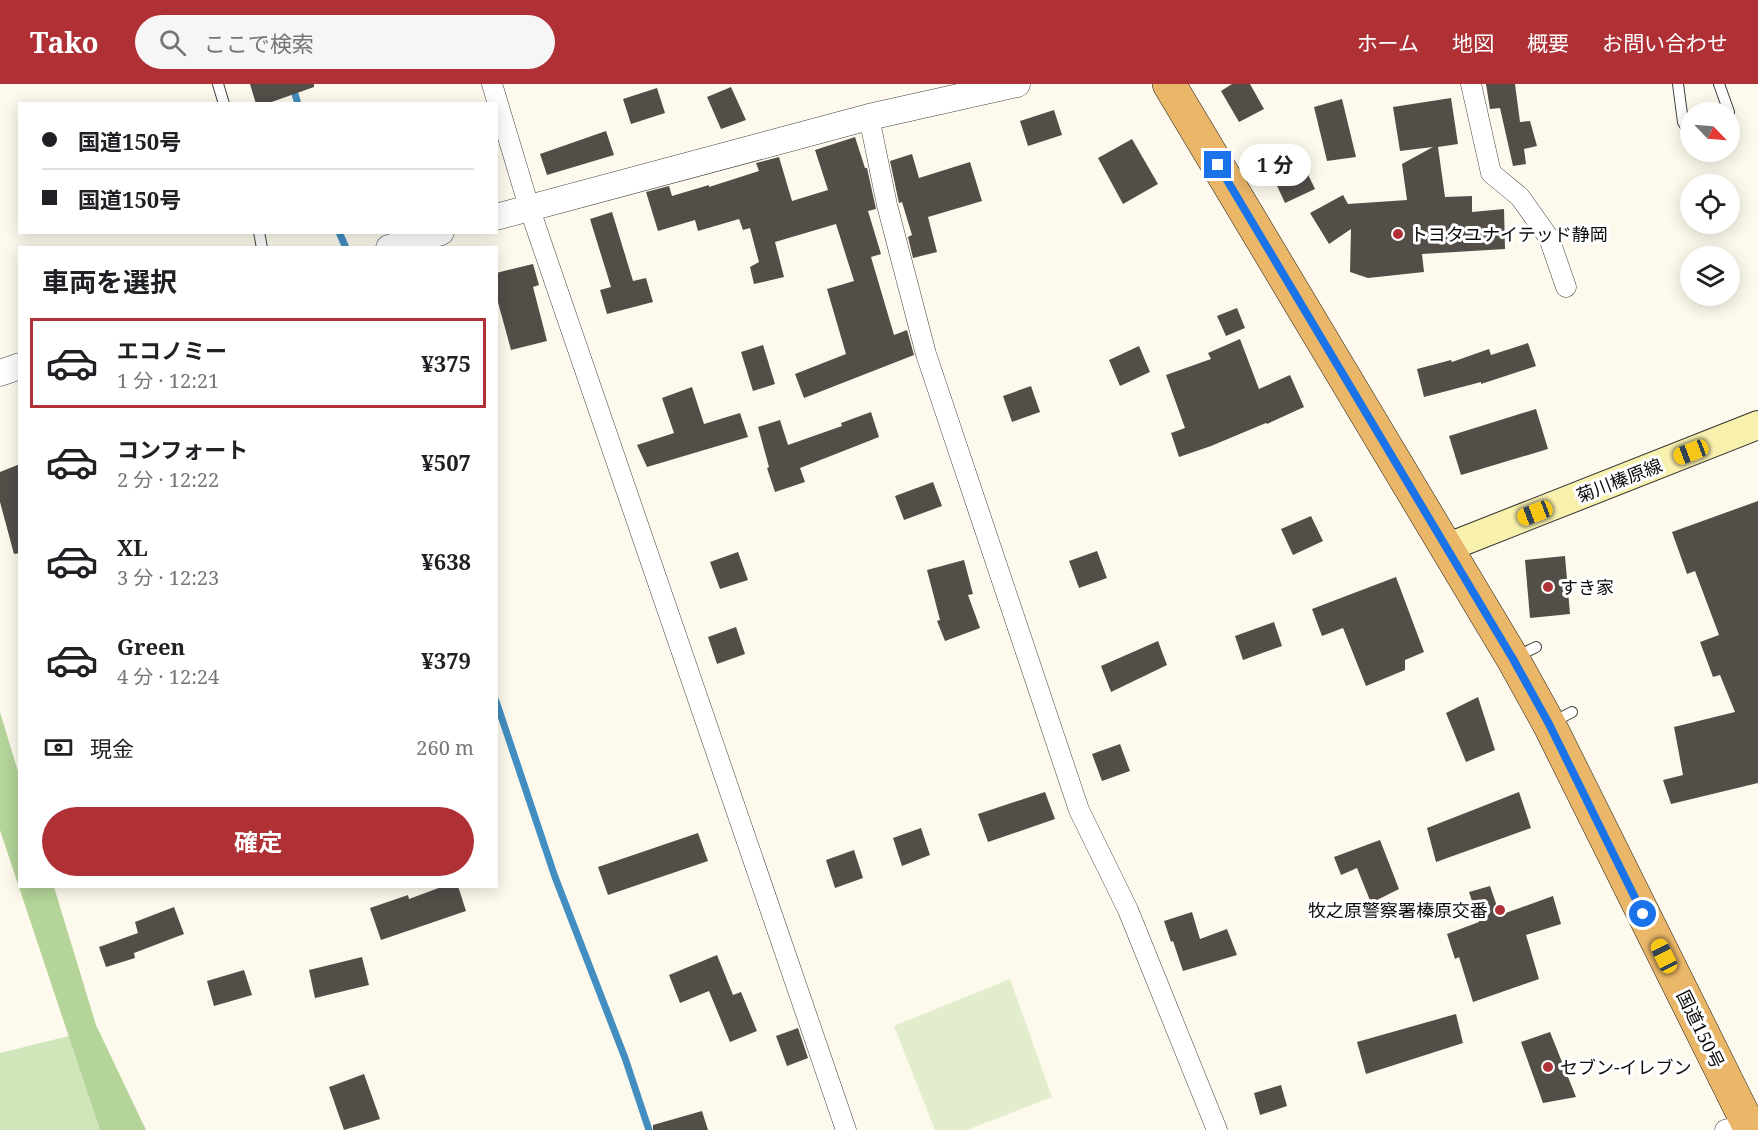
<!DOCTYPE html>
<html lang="ja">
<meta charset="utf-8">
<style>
:root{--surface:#fff;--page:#f6f6f6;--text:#202124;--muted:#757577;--line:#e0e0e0;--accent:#af3136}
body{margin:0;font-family:"Noto Serif","Noto Sans JP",serif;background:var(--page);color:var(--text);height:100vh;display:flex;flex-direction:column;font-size:22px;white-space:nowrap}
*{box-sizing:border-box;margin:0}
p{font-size:20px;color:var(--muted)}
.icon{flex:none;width:33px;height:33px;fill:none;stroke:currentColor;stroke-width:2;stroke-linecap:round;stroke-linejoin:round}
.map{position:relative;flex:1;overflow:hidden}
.details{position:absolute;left:18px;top:162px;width:480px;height:642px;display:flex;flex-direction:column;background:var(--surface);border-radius:0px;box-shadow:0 3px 15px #0003}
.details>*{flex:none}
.hud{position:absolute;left:18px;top:18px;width:480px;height:132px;border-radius:0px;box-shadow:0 3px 15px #0003;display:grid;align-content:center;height:132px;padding:0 24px;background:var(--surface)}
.needle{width:39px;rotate:115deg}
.controls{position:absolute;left:1680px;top:18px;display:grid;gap:12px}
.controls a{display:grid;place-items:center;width:60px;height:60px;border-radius:50%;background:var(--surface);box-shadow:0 3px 15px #0003;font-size:30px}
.end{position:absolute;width:27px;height:27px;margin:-14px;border:8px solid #1a73e8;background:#fff;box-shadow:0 0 0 3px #fff}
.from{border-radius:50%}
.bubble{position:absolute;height:42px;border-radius:21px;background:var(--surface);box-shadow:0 3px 15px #0003;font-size:20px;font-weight:700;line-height:42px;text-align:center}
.car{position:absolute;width:18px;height:36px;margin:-18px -9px;border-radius:8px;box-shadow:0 0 4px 2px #0007;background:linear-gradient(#f5c518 24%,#345 0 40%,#f5c518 0 76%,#345 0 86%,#f5c518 0)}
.hud b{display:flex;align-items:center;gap:21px;height:57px;font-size:22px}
.hud b+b{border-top:2px solid var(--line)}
.hud i{width:15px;height:15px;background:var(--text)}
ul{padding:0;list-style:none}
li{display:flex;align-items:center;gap:18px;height:90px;margin:0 12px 9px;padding:0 12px;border:3px solid transparent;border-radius:0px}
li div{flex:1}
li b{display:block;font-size:22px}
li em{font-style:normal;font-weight:700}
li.selected{border-color:var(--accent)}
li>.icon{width:54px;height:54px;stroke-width:1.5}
h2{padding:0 24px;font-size:27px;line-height:72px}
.pay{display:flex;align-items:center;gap:15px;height:66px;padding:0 24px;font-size:22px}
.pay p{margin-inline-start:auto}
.cta{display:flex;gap:12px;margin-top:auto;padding:12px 24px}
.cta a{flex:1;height:69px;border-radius:36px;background:var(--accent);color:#fff;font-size:24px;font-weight:700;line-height:69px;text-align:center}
header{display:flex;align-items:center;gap:36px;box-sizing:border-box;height:84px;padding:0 30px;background:var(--accent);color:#fff}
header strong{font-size:28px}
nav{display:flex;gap:33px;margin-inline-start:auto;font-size:21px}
.search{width:420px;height:54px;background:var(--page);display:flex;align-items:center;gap:15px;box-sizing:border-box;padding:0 21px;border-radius:33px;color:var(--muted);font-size:22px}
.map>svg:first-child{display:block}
</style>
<header>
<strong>Tako</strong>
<div class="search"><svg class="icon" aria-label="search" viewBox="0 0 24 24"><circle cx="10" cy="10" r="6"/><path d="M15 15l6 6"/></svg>ここで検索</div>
<nav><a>ホーム</a><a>地図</a><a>概要</a><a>お問い合わせ</a></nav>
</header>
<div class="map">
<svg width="1758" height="1046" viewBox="0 0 1758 1046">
<rect width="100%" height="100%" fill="#fdfaed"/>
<!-- green -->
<polygon fill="#d0e5ba" points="69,952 100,1046 0,1046 0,969"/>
<!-- forest -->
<polygon fill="#b4d49a" points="0,628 19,691 20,802 54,803 96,941 146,1046 100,1046 0,746"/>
<!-- pitch -->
<polygon fill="#e1edcb" points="1010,895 1052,1013 967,1046 935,1046 894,942"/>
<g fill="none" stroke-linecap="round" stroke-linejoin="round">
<!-- stream -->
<g stroke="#438ec1" stroke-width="7">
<polyline points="292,0 298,20"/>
<polyline points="339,148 346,164"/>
<polyline points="496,617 555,793 625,974 649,1046"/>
</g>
</g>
<!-- building -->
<g fill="#544e49">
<polygon points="250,0 314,0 314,3 266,20 256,20"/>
<polygon points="1232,0 1250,0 1264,25 1239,38 1221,7"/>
<polygon points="1486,0 1515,0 1520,38 1530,37 1537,62 1524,65 1526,80 1513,82 1500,24 1490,25"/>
<polygon points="731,3 746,36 721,45 707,13"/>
<polygon points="657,4 665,29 631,40 623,15"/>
<polygon points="1451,14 1458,60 1438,63 1445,113 1472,112 1472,128 1504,125 1505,165 1422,170 1424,188 1368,194 1350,188 1351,145 1329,160 1310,129 1343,111 1348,120 1407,116 1402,80 1433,63 1400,67 1393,23"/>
<polygon points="1342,15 1356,73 1327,77 1314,23"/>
<polygon points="1054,26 1062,51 1028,62 1020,37"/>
<polygon points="606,47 614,71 547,91 540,70"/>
<polygon points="855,53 865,84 867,84 876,125 868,127 881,170 871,173 894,251 907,246 914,271 804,314 795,290 846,270 827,205 854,197 836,140 775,158 784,193 754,200 750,183 759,178 750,144 743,146 739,135 698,147 695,136 658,147 646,108 669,102 672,112 709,101 709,103 759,87 756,79 779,73 792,117 828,106 815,66"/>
<polygon points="1132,55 1158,100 1123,120 1098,74"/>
<polygon points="912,70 919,94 970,78 982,117 928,133 937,168 913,174 908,153 912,151 902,118 899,119 890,77"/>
<polygon points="1303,80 1315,105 1285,119 1273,93"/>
<polygon points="612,128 633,197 646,194 653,218 607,230 600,206 611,203 590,135"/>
<polygon points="533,180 539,201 533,203 547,257 511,266 496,211 496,189"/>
<polygon points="1237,224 1245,244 1226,252 1217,232"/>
<polygon points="1240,255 1259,305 1290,291 1304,323 1267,340 1266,339 1211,362 1179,373 1171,349 1185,344 1166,291 1211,275 1208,269"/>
<polygon points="1528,259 1536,282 1481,300 1481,298 1424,313 1417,285 1451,276 1452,278 1489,265 1491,271"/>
<polygon points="763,261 775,300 753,307 741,268"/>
<polygon points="1139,262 1150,288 1120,302 1109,276"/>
<polygon points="1031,302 1040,328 1012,338 1003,312"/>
<polygon points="692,303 704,340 740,329 748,353 647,383 637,361 674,349 662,314"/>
<polygon points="1536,325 1548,365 1461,391 1449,352"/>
<polygon points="871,328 879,353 800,384 805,398 775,408 767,384 769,383 758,343 780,336 788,361 842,342 841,339"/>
<polygon points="20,380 20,469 14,470 0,418 0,388"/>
<polygon points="933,398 942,422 904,436 895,412"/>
<polygon points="1758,417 1758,699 1671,720 1663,696 1683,691 1674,643 1735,628 1720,591 1713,593 1700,558 1719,551 1695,487 1687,490 1672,448"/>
<polygon points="1311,432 1323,457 1293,471 1281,445"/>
<polygon points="1097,467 1107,494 1079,504 1069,477"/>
<polygon points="738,468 748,496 720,505 710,478"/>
<polygon points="1565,472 1570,530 1530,534 1525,476"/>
<polygon points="964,476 973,510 968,511 980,544 945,557 937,537 940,536 927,486"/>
<polygon points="1396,493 1424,568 1405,576 1405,586 1366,602 1343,544 1322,552 1312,525"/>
<polygon points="1274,538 1282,562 1243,576 1235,552"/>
<polygon points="736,543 745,570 717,580 708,553"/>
<polygon points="1158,557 1167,581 1111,608 1101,582"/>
<polygon points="1478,613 1495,666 1466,678 1446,629"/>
<polygon points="1120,660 1130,687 1102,697 1092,670"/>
<polygon points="1045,708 1055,735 988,758 978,730"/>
<polygon points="1519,708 1531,744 1436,778 1427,744"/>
<polygon points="921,744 930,771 902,782 893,754"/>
<polygon points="698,749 708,777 608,811 598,783"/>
<polygon points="1380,756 1399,805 1371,819 1357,784 1341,791 1334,773"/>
<polygon points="854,766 863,794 835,804 826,776"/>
<polygon points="444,802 458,802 466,827 381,856 370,824 408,811 409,815"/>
<polygon points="1490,802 1500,831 1553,812 1561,840 1526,851 1539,895 1473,918 1459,873 1455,875 1447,850 1479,838 1469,808"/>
<polygon points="174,823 184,850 134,869 135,874 106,883 99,863 138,849 135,838"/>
<polygon points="1192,828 1200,855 1227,845 1237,871 1183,887 1173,857 1171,858 1164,837"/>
<polygon points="717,871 733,911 741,908 757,947 730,958 709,907 680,919 669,891"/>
<polygon points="362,873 369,901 315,914 309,886"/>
<polygon points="244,886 252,911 214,922 207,897"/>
<polygon points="1456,930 1463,959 1366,990 1357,958"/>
<polygon points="798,944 808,974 787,982 776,952"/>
<polygon points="1550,948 1576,1013 1543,1019 1521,958"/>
<polygon points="364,990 380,1035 344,1046 329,1003"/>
<polygon points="1281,1001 1287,1022 1260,1031 1254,1009"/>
<polygon points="702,1027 708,1046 653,1046 653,1041"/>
</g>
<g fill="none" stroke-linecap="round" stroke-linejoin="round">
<defs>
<g id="service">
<polyline points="218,0 224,20"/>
<polyline points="1678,0 1683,38 1690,50"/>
<polyline points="1719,0 1729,28"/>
<polyline points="259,148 262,164"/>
<polyline points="1516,573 1536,563"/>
<polyline points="1551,639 1572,628"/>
</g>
<g id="minor">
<polyline points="492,0 529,123 846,1046"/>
<polyline points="1471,0 1491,89 1520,113 1549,154 1566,203"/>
<polyline points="869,33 887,121 926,270 1079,726 1128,826 1217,1046"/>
<polyline points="1725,1046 1755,1038"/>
</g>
<g id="tertiary">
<polyline points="496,133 869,33 1017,0"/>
<polyline points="389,164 441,148"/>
<polyline points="0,289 20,282"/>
</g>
<polyline id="secondary" points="1446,464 1758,341"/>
<polyline id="trunk" points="1169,0 1513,575 1549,640 1751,1046"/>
</defs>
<!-- service casing -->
<use href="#service" stroke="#3f3f3f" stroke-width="12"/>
<!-- minor casing -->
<use href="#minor" stroke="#3f3f3f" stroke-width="21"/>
<!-- tertiary casing -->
<use href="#tertiary" stroke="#3f3f3f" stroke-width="27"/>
<!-- secondary casing -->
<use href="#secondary" stroke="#2e2e2e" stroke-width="30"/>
<!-- trunk casing -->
<use href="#trunk" stroke="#1d1d1d" stroke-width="34"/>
<!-- service -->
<use href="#service" stroke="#fff" stroke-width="10"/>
<!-- minor -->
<use href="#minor" stroke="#fff" stroke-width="20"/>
<!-- tertiary -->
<use href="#tertiary" stroke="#fff" stroke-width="26"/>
<!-- secondary -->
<use href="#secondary" stroke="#f8f0ad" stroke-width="28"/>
<!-- trunk -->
<use href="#trunk" stroke="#eab668" stroke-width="33"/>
</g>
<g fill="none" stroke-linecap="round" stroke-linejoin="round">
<!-- route -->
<polyline stroke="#1a73e8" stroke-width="8" points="1218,81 1513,575 1549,640 1643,830"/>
</g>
<!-- markers -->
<g fill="#af3136" stroke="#fff" stroke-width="2">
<circle cx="1398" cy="150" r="6"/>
<circle cx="1548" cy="503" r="6"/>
<circle cx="1500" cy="826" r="6"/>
<circle cx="1548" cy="983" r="6"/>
</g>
<g text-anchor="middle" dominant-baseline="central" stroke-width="6" stroke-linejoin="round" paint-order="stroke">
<!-- poi labels -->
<g font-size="18" fill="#0c0c0c" stroke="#fff" text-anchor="start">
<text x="1410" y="150">トヨタユナイテッド静岡</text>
<text x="1560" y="503">すき家</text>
<text x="1488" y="826" text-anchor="end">牧之原警察署榛原交番</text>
<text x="1560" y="983">セブン-イレブン</text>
</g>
<!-- street labels -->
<g font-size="18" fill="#0c0c0c" stroke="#fff">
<text transform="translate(1619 396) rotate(-21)">菊川榛原線</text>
<text transform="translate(1701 945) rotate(64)">国道150号</text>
</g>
</g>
</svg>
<div class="controls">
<a><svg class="needle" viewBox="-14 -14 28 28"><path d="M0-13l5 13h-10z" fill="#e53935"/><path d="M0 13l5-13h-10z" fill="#757577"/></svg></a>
<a><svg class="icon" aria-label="locate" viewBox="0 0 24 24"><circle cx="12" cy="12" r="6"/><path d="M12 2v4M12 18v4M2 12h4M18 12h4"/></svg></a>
<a><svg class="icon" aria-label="layers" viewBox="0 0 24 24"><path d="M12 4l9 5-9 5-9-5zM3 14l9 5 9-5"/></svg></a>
</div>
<i class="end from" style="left:1643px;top:830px"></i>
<i class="end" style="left:1218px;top:81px"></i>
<div class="bubble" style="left:1239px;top:60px;width:72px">1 分</div>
<i class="car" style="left:1691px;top:368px;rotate:249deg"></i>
<i class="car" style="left:1535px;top:429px;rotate:249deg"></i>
<i class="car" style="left:1664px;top:872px;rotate:334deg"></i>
<div class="hud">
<b><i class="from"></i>国道150号</b>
<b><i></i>国道150号</b>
</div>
<section class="details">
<h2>車両を選択</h2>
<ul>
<li class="selected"><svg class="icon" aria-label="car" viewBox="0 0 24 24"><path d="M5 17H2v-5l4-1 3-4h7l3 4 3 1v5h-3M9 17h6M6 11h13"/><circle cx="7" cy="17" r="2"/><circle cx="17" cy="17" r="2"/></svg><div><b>エコノミー</b><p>1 分 · 12:21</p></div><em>¥375</em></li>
<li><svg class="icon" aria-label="car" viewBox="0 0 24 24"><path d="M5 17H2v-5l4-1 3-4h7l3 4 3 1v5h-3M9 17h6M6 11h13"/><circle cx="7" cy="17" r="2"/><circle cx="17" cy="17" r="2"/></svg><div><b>コンフォート</b><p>2 分 · 12:22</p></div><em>¥507</em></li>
<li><svg class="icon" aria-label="car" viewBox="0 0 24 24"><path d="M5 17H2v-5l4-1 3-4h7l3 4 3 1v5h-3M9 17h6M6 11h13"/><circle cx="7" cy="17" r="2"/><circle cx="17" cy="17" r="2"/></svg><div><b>XL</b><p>3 分 · 12:23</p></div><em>¥638</em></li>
<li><svg class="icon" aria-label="car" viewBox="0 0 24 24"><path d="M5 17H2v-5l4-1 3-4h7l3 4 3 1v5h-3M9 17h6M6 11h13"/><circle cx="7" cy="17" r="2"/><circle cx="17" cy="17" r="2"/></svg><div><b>Green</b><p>4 分 · 12:24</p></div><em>¥379</em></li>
</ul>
<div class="pay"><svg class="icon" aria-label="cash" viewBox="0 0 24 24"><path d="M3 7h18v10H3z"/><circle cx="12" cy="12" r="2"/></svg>現金<p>260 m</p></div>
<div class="cta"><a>確定</a></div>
</section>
</div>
